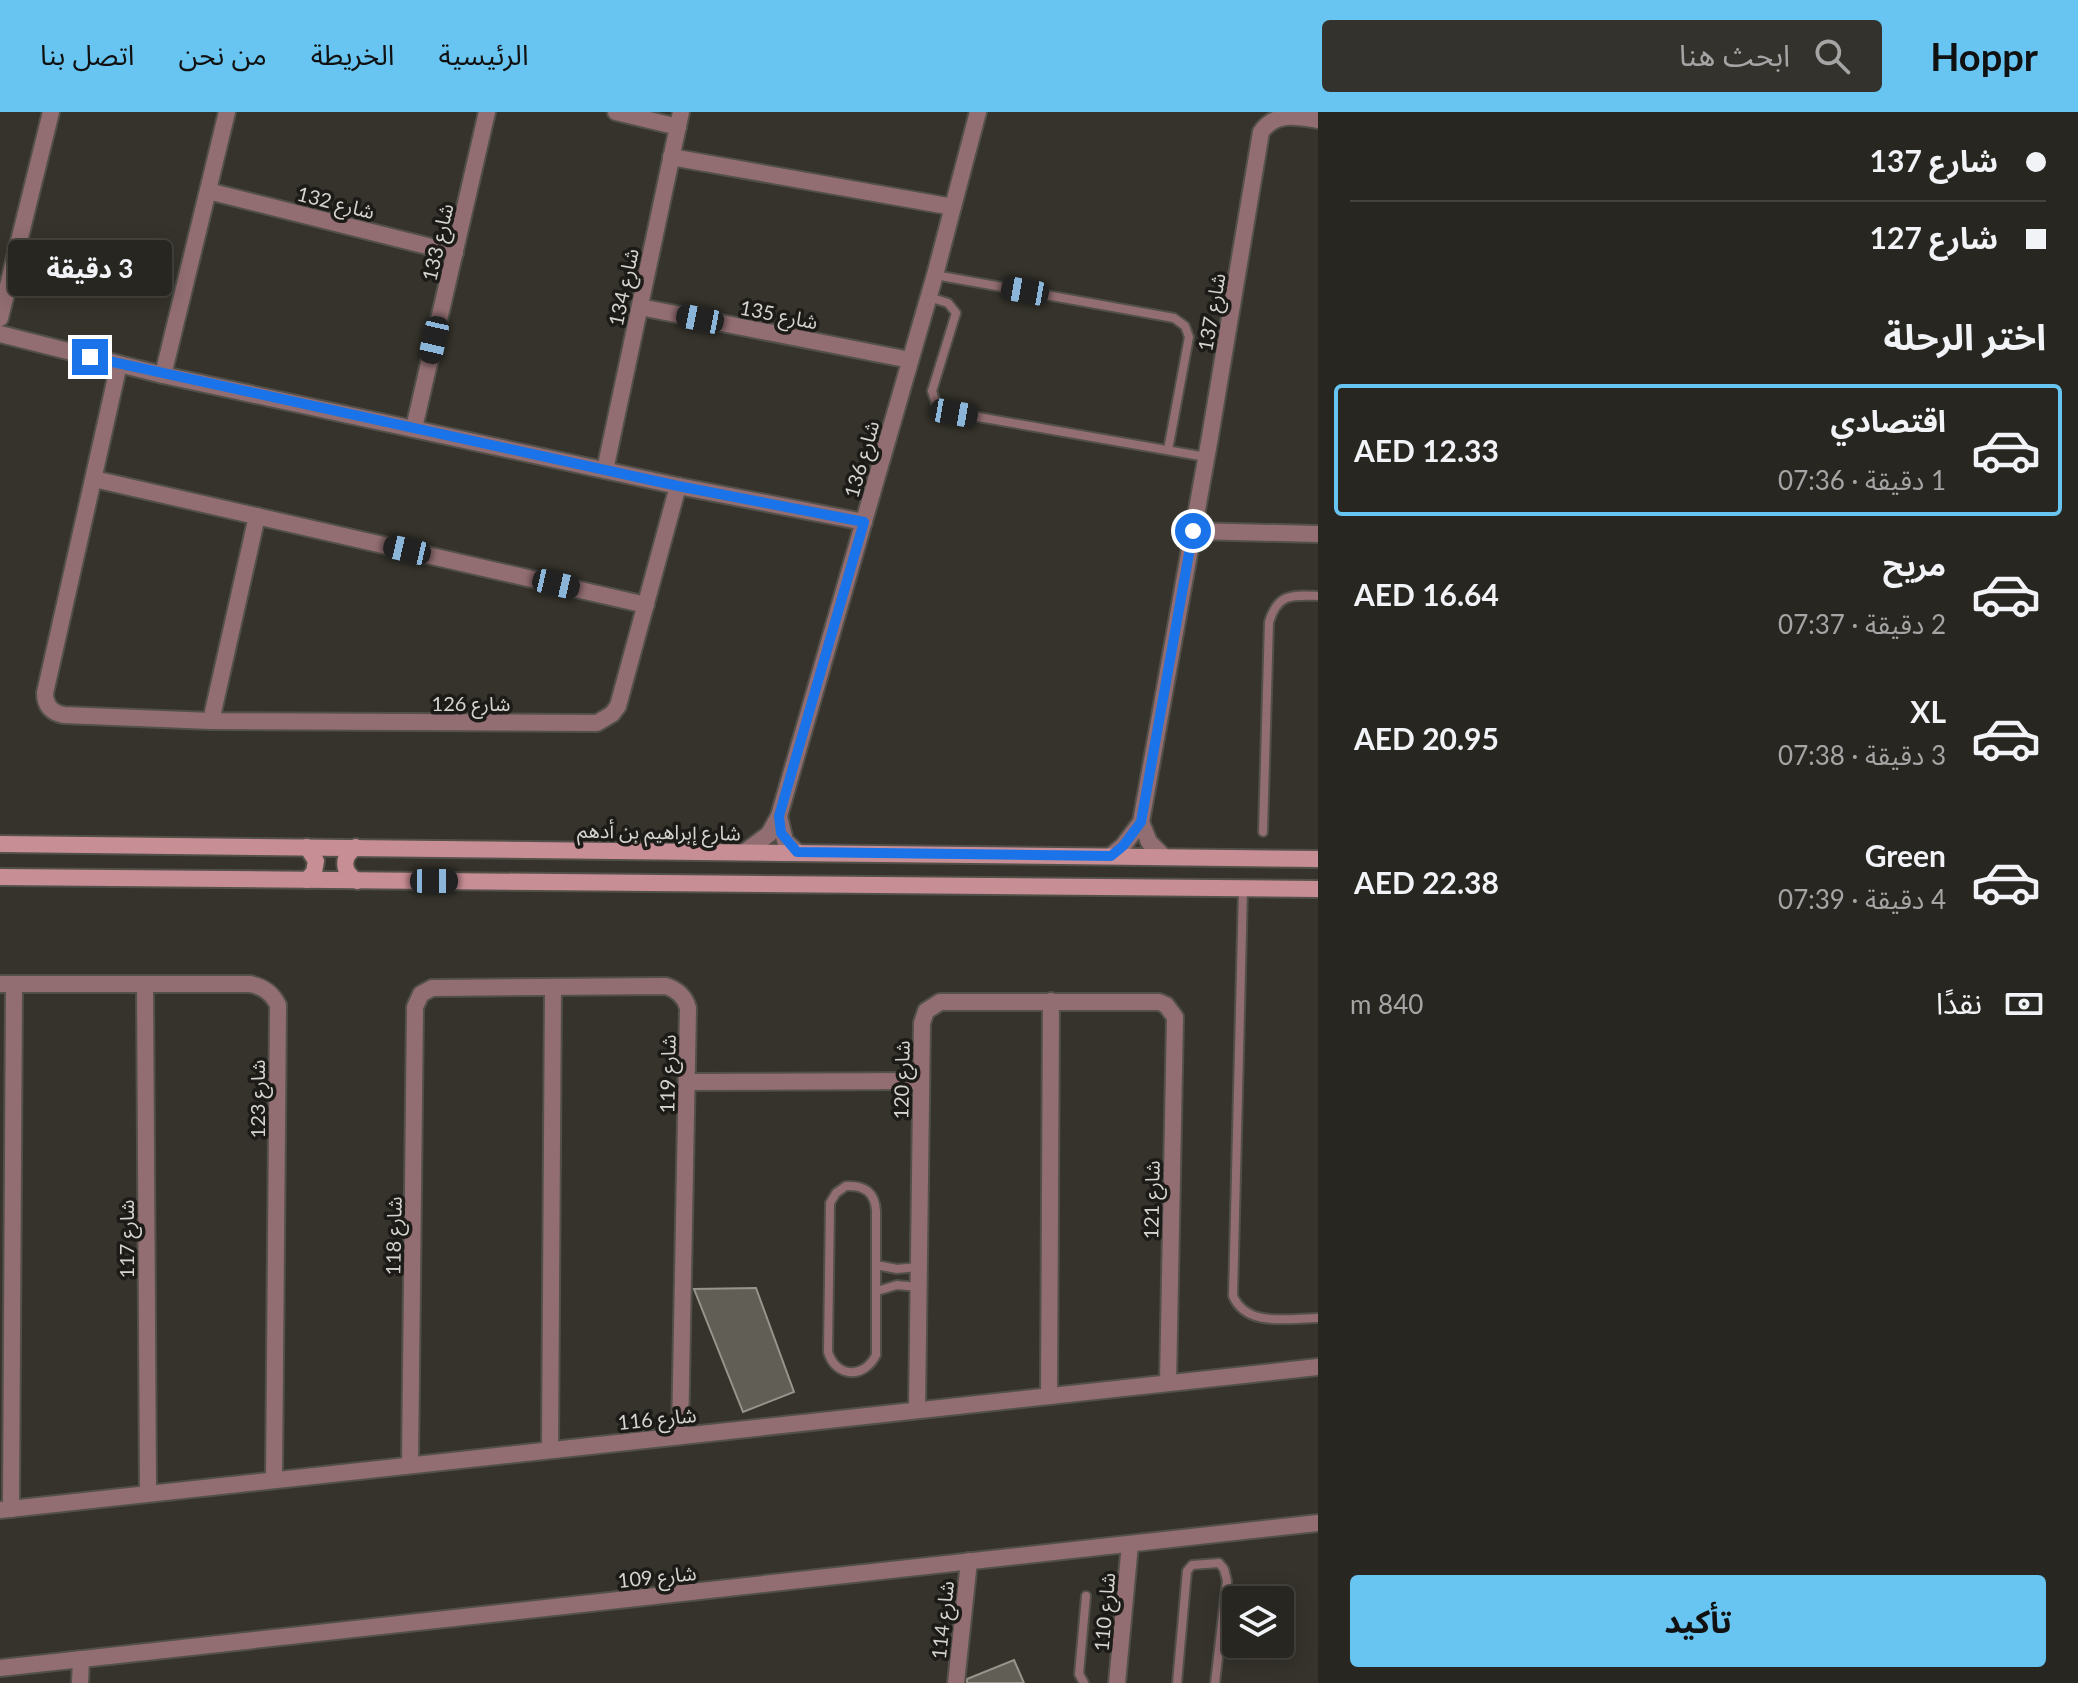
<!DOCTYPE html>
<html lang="ar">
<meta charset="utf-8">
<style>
:root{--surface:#282620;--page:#34322d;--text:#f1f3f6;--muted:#a5a5a5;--line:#44433e;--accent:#68c4f0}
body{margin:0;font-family:Lato,"Noto Sans Arabic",sans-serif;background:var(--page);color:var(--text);direction:rtl;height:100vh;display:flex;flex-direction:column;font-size:30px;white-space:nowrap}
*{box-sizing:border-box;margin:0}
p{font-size:26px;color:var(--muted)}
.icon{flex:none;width:44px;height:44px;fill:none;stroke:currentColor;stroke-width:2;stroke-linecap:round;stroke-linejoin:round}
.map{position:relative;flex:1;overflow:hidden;direction:ltr}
.drawer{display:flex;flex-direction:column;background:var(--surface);width:760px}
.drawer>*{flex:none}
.top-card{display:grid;align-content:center;height:176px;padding:0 32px;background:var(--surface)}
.controls{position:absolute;left:1222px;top:1474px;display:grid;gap:16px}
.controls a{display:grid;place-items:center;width:72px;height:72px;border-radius:8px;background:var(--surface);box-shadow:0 4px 20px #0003,0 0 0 2px var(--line);font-size:40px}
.end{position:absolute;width:36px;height:36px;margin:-18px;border:10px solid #1a73e8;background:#fff;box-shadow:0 0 0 4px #fff}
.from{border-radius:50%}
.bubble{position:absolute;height:56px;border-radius:8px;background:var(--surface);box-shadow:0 4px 20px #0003,0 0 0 2px var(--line);font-size:26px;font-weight:700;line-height:56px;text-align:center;direction:rtl}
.car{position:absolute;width:24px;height:48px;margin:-24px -12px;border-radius:10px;box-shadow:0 0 6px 2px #0007;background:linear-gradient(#222 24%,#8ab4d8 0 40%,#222 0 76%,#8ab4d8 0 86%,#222 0)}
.top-card b{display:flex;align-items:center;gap:28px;height:76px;font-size:30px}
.top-card b+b{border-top:2px solid var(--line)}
.top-card i{width:20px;height:20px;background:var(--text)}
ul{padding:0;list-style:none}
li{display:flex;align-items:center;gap:24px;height:132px;margin:0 16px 12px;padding:0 16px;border:4px solid transparent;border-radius:8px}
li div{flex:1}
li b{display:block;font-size:30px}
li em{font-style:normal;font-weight:700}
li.active{border-color:var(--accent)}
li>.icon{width:72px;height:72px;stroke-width:1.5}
h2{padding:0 32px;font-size:36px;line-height:96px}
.pay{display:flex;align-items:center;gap:20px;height:88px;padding:0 32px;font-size:30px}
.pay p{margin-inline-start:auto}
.button{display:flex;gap:16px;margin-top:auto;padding:16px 32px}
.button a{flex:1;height:92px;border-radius:8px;background:var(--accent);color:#111;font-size:32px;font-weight:700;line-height:92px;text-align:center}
header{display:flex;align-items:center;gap:48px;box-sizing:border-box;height:112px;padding:0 40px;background:var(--accent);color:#111}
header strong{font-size:38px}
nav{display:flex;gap:44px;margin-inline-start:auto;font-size:28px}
.search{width:560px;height:72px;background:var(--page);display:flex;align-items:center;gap:20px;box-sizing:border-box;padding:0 28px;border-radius:8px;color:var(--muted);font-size:30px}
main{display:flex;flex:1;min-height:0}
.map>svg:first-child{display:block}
</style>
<header>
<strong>Hoppr</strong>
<div class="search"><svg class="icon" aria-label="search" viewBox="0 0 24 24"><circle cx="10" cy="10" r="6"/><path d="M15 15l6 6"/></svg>ابحث هنا</div>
<nav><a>الرئيسية</a><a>الخريطة</a><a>من نحن</a><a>اتصل بنا</a></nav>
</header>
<main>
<section class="drawer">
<div class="top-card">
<b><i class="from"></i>شارع 137</b>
<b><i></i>شارع 127</b>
</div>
<h2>اختر الرحلة</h2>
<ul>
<li class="active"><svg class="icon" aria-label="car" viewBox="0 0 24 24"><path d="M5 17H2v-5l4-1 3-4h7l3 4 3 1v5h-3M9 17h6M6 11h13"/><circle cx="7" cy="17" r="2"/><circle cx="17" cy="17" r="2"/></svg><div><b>اقتصادي</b><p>1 دقيقة · 07:36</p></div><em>AED 12.33</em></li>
<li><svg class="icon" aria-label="car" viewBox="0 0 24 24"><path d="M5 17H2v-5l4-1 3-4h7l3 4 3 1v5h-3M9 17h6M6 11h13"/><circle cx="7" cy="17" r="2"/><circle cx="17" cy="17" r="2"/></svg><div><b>مريح</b><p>2 دقيقة · 07:37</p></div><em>AED 16.64</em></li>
<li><svg class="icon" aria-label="car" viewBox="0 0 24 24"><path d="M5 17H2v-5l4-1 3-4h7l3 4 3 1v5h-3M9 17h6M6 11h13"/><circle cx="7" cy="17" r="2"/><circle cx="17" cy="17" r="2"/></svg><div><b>XL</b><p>3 دقيقة · 07:38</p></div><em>AED 20.95</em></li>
<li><svg class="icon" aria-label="car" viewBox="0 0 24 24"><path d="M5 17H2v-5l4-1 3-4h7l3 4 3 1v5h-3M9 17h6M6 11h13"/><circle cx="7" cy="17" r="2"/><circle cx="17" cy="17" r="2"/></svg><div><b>Green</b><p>4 دقيقة · 07:39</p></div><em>AED 22.38</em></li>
</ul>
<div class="pay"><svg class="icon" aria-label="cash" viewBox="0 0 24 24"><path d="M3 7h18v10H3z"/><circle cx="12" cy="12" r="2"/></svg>نقدًا<p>840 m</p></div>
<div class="button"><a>تأكيد</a></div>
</section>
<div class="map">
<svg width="1318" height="1571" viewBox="0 0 1318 1571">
<rect width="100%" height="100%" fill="#35332b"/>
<!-- building -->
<g fill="#605e55" stroke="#97958b" stroke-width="2">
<polygon points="756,1176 794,1280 743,1300 694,1177"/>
<polygon points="1014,1548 1024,1571 967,1571 967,1567"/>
</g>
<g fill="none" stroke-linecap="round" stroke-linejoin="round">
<defs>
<g id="lane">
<polyline points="935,163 1174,206 1185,214 1189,225 1168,338"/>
<polyline points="929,185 948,191 956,201 932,279 936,291 944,299 1206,345"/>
<path d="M 1263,720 L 1269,510 C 1278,481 1292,483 1318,484"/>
<path d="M 1243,777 L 1233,1184 C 1247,1216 1289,1206 1318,1206"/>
<path d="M 846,1074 C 864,1073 875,1080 876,1099 L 876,1243 C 864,1267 836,1266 828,1240 L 830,1091 L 836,1081 Z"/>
<polyline points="876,1153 897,1157 918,1155"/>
<polyline points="877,1179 897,1173 918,1175"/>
<polyline points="1084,1571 1079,1562 1086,1484"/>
<polyline points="1177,1571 1187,1459 1192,1453 1219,1451 1224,1457 1227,1469 1215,1571"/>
</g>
<g id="street">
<polyline points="616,0 678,15"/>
<polyline points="671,45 953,95"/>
<polyline points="208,79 455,141"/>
<polyline points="640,195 910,248"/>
<polyline points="0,206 51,0"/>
<polyline points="0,222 163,263 678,374 864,410"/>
<path d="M 119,252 L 45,581 C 45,593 51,601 64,603 L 211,609 L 597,611 L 612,602 L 618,594 L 678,374"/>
<polyline points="163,263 227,0"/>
<polyline points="414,316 487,0"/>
<polyline points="605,358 681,0"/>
<polyline points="94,367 646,493"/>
<polyline points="1193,419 1318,422"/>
<polyline points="211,609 257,404"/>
<polyline points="779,704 785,729 797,740"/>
<polyline points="1141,710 1149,730 1164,745"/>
<polyline points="745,740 769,722 779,704 935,163 978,0"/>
<path d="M 1111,744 L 1123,734 L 1141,710 L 1210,325 L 1261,20 C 1275,0 1295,4 1318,8"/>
<path d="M 0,872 L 250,872 C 264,875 272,881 278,893 L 274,1368"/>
<polyline points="145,872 148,1381"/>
<polyline points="687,970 921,969"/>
<polyline points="1049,1284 1051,889"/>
<polyline points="917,1298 922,911 926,899 940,890 1159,890 1166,893 1175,905 1168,1271"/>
<polyline points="550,1338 553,875"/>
<path d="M 410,1353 L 415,895 L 421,882 L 432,876 L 666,874 C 678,878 685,885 688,896 L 680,1324"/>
<polyline points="11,1397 14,872"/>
<polyline points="0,1398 1318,1255"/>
<polyline points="0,1556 1318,1411"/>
<polyline points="80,1571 81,1547"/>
<polyline points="956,1571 969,1449"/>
<polyline points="1117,1571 1130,1432"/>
</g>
<g id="secondary">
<polyline points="0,732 1318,747"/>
<polyline points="307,735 316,749 314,760 307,768"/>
<path d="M 356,735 C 341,745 342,760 357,769"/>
<polyline points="0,765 1318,777"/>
</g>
</defs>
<!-- lane casing -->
<use href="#lane" stroke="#525049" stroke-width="12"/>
<!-- street casing -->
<use href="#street" stroke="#525049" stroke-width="20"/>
<!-- secondary casing -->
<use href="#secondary" stroke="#525049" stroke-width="20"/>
<!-- lane -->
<use href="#lane" stroke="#926e72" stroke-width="8"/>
<!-- street -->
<use href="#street" stroke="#926e72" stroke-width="16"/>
<!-- secondary -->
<use href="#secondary" stroke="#c88e95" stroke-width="16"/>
</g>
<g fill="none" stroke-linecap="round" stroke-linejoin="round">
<!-- route -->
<polyline stroke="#1a73e8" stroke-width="10" points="90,245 678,374 864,410 779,704 781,721 797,740 1111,744 1123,734 1141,710 1193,419"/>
</g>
<g text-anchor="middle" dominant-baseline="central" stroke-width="7" stroke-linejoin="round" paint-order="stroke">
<!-- street labels -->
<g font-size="20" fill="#d5d4cf" stroke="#1c1b17">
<text transform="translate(336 90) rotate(14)">شارع 132</text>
<text transform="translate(437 130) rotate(-77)">شارع 133</text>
<text transform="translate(623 175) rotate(-78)">شارع 134</text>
<text transform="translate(1211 200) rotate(-80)">شارع 137</text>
<text transform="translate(779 202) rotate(11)">شارع 135</text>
<text transform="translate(861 347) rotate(-74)">شارع 136</text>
<text x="471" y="591">شارع 126</text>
<text transform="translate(659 719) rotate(1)">شارع إبراهيم بن أدهم</text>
<text transform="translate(667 962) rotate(-89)">شارع 119</text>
<text transform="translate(901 968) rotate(-89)">شارع 120</text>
<text transform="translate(257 987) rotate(-90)">شارع 123</text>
<text transform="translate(1151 1088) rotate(-89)">شارع 121</text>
<text transform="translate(393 1124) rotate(-89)">شارع 118</text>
<text transform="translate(126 1127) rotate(-90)">شارع 117</text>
<text transform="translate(657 1306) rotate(-6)">شارع 116</text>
<text transform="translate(657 1464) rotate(-6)">شارع 109</text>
<text transform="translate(1104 1500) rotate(-85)">شارع 110</text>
<text transform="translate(942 1508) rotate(-84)">شارع 114</text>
</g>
</g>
</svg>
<div class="controls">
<a><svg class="icon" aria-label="layers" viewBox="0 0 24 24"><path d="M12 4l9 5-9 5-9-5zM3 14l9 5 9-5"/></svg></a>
</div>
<i class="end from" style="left:1193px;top:419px"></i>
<i class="end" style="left:90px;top:245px"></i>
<div class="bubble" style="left:8px;top:128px;width:164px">3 دقيقة</div>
<i class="car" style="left:1025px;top:179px;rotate:280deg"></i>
<i class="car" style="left:700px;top:207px;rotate:281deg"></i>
<i class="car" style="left:434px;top:228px;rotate:193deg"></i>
<i class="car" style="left:954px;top:301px;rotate:100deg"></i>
<i class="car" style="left:407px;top:438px;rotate:283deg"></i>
<i class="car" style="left:556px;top:472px;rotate:103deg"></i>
<i class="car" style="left:434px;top:769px;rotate:90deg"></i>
</div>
</main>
